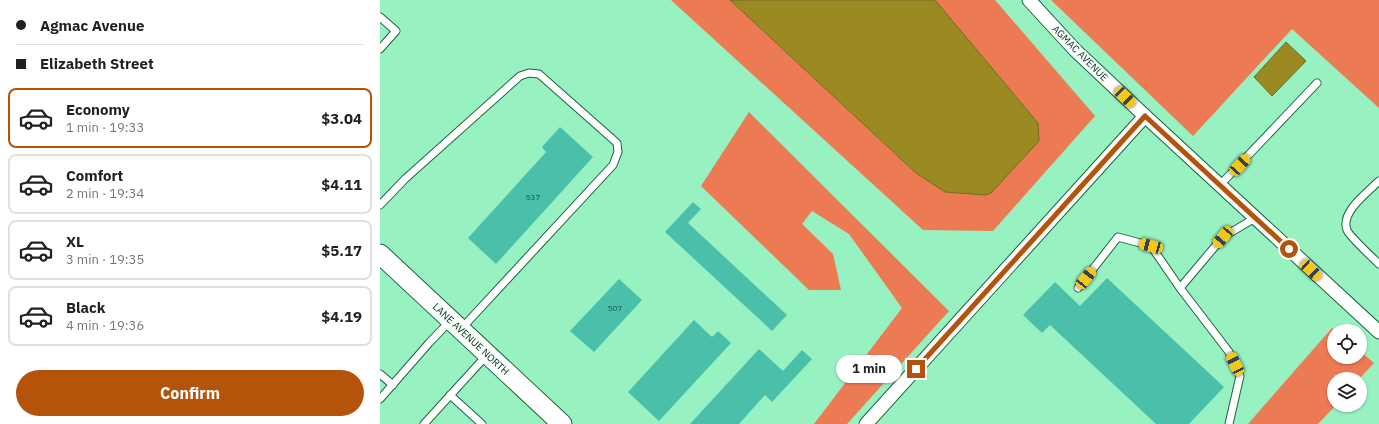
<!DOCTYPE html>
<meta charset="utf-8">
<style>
:root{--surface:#fff;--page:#f6f6f6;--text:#202124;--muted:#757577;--line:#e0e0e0;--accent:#b45309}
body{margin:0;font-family:"IBM Plex Sans",sans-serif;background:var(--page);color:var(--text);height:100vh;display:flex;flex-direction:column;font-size:15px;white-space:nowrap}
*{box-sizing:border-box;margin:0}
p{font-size:13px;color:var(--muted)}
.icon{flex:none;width:22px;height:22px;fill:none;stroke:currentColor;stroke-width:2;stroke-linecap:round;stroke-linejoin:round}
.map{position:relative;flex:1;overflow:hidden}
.details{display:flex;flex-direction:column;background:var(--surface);width:380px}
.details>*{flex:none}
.top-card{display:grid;align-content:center;height:88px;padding:0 16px;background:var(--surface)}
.controls{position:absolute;left:947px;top:324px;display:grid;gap:8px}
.controls a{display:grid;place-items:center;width:40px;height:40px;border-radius:50%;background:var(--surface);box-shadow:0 1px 3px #0004;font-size:20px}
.end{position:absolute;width:18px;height:18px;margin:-9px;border:5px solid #b45309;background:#fff;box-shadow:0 0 0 2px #fff}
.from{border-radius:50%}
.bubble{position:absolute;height:28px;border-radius:14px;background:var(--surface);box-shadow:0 1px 3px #0004;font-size:13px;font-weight:700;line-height:28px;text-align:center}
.car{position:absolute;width:12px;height:24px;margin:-12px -6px;border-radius:5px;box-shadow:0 0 3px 1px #0007;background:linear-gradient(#f5c518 24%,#345 0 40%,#f5c518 0 76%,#345 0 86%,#f5c518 0)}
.top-card b{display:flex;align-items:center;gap:14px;height:38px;font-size:15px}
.top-card b+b{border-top:1px solid var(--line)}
.top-card i{width:10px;height:10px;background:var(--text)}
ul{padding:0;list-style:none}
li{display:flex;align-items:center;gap:12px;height:60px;margin:0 8px 6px;padding:0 8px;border:2px solid var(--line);border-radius:8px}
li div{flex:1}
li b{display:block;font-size:15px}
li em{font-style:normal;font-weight:700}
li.selected{border-color:var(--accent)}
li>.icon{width:36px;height:36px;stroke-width:1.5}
.cta{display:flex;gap:8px;margin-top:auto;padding:8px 16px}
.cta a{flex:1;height:46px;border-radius:24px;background:var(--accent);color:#fff;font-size:16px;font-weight:700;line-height:46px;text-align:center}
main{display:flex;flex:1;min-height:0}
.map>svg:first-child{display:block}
</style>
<main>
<section class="details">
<div class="top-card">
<b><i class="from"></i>Agmac Avenue</b>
<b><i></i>Elizabeth Street</b>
</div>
<ul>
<li class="selected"><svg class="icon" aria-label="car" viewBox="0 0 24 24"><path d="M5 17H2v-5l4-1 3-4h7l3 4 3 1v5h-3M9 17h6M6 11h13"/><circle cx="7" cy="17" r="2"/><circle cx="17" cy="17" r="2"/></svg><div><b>Economy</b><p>1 min · 19:33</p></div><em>$3.04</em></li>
<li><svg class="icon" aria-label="car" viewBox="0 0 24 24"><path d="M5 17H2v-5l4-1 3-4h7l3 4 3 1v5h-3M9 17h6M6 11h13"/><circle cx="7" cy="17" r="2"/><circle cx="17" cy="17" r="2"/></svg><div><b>Comfort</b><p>2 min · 19:34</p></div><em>$4.11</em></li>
<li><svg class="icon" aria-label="car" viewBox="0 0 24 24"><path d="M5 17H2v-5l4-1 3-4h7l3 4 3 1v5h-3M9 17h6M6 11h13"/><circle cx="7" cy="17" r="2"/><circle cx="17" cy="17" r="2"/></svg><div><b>XL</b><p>3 min · 19:35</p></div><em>$5.17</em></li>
<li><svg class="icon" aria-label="car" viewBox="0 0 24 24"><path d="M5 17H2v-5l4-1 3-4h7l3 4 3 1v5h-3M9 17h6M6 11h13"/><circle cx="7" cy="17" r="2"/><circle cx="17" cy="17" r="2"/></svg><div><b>Black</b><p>4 min · 19:36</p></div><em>$4.19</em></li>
</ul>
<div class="cta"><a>Confirm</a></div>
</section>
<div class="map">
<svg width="999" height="424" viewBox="0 0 999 424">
<rect width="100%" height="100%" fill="#98f1c1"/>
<!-- forest -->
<g fill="#ec7a53">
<polygon points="291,0 350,0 536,173 565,192 658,123 555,0 615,0 715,116 613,231 543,230"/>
<polygon points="671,0 999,0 999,108 912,29 813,136"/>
<polygon points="369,112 569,311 467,424 434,424 522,308 469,234 432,211 422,224 453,254 461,290 429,290 321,186"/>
<polygon points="952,328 956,331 954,331 954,357 980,357 980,351 994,363 979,379 954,379 954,405 956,405 938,424 868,424"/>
</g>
<!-- water -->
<g fill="#9b8a21" stroke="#6f6e20">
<polygon points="350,0 555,0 658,123 659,141 611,193 606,195 565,192 536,173"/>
<polygon points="906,42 926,61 892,96 874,77"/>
</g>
<!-- building -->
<g fill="#4ac0ab">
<polygon points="180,127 213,157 116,264 88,238 166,152 162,147"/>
<polygon points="313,202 321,209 308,223 407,315 392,331 285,232"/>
<polygon points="727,278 844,387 809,424 776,424 670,325 662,333 643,315 675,282 700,306"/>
<polygon points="239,279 262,300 214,352 190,331"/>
<polygon points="314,320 332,337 338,331 351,343 279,421 248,392"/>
<polygon points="379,349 403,371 422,350 432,359 392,402 385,395 359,424 310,424"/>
</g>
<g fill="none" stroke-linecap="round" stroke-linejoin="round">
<defs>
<g id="service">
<polyline points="0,17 16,31 0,49"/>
<path d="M 999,181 C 988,192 960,212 967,230 C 969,236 993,258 999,264"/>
<polyline points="840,185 937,83"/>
<polyline points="0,205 25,179 140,76 149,73 159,74 237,143 238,152 233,165 82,328"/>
<polyline points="698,288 738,237 771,246 800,288"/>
<polyline points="0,374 13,385"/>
<polyline points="70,395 102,424"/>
<polyline points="0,399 49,343 71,320"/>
<polyline points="44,424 106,356"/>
<polyline points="849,424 860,376 849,352 800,288 843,237 875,218"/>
</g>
<g id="minor">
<polyline points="649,0 695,50 765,116 999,332"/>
<polyline points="486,424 765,116"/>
</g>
<polyline id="secondary" points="0,254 182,424"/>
</defs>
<!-- service casing -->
<use href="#service" stroke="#1c6242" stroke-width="9"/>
<!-- minor casing -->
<use href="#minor" stroke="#1c6242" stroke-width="15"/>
<!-- secondary casing -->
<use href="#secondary" stroke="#1c6242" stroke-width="21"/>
<!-- service -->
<use href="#service" stroke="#fff" stroke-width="7"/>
<!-- minor -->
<use href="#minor" stroke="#fff" stroke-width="13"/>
<!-- secondary -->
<use href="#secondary" stroke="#fff" stroke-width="19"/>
</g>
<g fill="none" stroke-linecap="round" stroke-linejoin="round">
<!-- route -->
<polyline stroke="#b45309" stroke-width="5" points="536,369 765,116 909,249"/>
</g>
<g text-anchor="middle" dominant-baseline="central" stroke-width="4" stroke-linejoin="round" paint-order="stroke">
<!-- number labels -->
<g font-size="8" fill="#185240">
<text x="153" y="197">537</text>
<text x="235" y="308">507</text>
</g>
<!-- street labels -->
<g font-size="10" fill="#072e1d" stroke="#f6fef9">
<text transform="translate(700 53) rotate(45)">AGMAC AVENUE</text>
<text transform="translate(91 339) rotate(43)">LANE AVENUE NORTH</text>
</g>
</g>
</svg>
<div class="controls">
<a><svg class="icon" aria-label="locate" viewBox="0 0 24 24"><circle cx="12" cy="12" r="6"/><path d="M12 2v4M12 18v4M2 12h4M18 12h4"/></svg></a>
<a><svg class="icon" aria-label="layers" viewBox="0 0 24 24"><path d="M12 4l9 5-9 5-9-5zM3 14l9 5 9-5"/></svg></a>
</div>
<i class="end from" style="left:909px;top:249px"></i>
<i class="end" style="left:536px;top:369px"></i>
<div class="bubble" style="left:456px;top:355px;width:66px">1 min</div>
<i class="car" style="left:745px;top:97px;rotate:134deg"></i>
<i class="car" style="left:860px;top:165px;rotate:43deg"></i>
<i class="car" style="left:843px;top:237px;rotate:220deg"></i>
<i class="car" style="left:771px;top:246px;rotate:285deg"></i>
<i class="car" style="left:931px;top:270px;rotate:133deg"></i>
<i class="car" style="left:706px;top:278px;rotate:38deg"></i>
<i class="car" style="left:855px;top:364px;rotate:334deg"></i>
</div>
</main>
